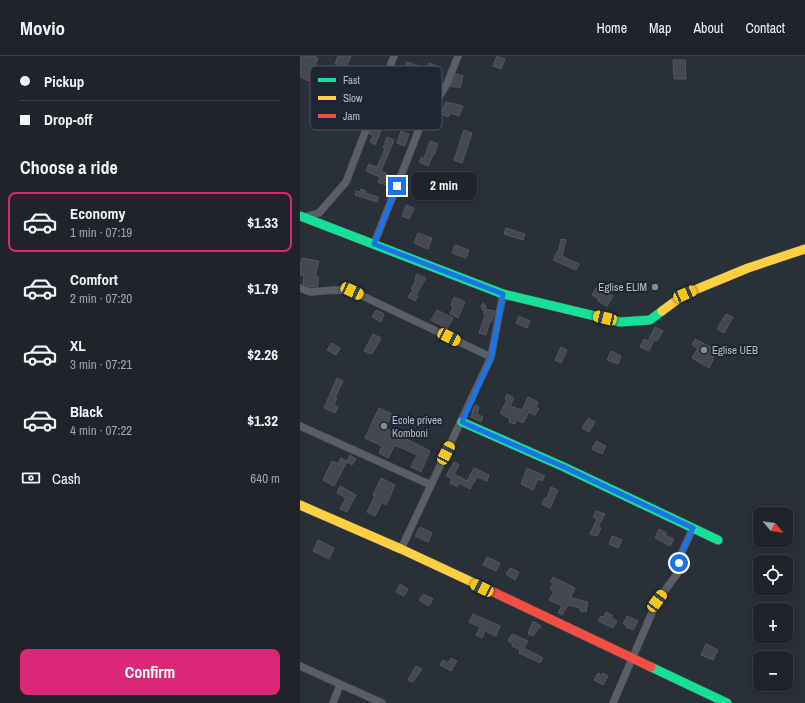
<!DOCTYPE html>
<meta charset="utf-8">
<style>
:root{--surface:#20242a;--page:#2d3036;--text:#f1f3f6;--muted:#a2a4a8;--line:#3d4147;--accent:#db2777}
body{margin:0;font-family:"Archivo Narrow",sans-serif;background:var(--page);color:var(--text);height:100vh;display:flex;flex-direction:column;font-size:15px;white-space:nowrap}
*{box-sizing:border-box;margin:0}
p{font-size:13px;color:var(--muted)}
.icon{flex:none;width:22px;height:22px;fill:none;stroke:currentColor;stroke-width:2;stroke-linecap:round;stroke-linejoin:round}
.map{position:relative;flex:1;overflow:hidden}
.panel{display:flex;flex-direction:column;background:var(--surface);width:300px}
.panel>*{flex:none}
.hud{display:grid;align-content:center;height:88px;padding:0 20px;background:var(--surface)}
.needle{width:26px;rotate:119deg}
.fabs{position:absolute;left:453px;top:451px;display:grid;gap:8px}
.fabs a{display:grid;place-items:center;width:40px;height:40px;border-radius:8px;background:var(--surface);box-shadow:0 2px 6px #0003,0 0 0 1px var(--line);font-size:20px}
.end{position:absolute;width:18px;height:18px;margin:-9px;border:5px solid #1a73e8;background:#fff;box-shadow:0 0 0 2px #fff}
.from{border-radius:50%}
.bubble{position:absolute;height:28px;border-radius:8px;background:var(--surface);box-shadow:0 2px 6px #0003,0 0 0 1px var(--line);font-size:13px;font-weight:800;line-height:28px;text-align:center}
.car{position:absolute;width:12px;height:24px;margin:-12px -6px;border-radius:5px;box-shadow:0 0 3px 1px #0007;background:linear-gradient(#f5c518 24%,#345 0 40%,#f5c518 0 76%,#345 0 86%,#f5c518 0)}
.hud b{display:flex;align-items:center;gap:14px;height:38px;font-size:15px}
.hud b+b{border-top:1px solid var(--line)}
.hud i{width:10px;height:10px;background:var(--text)}
ul{padding:0;list-style:none}
li{display:flex;align-items:center;gap:12px;height:60px;margin:0 8px 6px;padding:0 12px;border:2px solid transparent;border-radius:8px}
li div{flex:1}
li b{display:block;font-size:15px}
li em{font-style:normal;font-weight:800}
li.current{border-color:var(--accent)}
li>.icon{width:36px;height:36px;stroke-width:1.5}
h2{padding:0 20px;font-size:18px;line-height:48px}
.pay{display:flex;align-items:center;gap:10px;height:44px;padding:0 20px;font-size:15px}
.pay p{margin-inline-start:auto}
.cta{display:flex;gap:8px;margin-top:auto;padding:8px 20px}
.cta a{flex:1;height:46px;border-radius:8px;background:var(--accent);color:#fff;font-size:16px;font-weight:800;line-height:46px;text-align:center}
header{display:flex;align-items:center;gap:24px;box-sizing:border-box;height:56px;padding:0 20px;background:var(--surface);border-bottom:1px solid var(--line)}
header strong{font-size:19px}
nav{display:flex;gap:22px;margin-inline-start:auto;font-size:14px}
main{display:flex;flex:1;min-height:0}
.map>svg:first-child{display:block}
</style>
<header>
<strong>Movio</strong>
<nav><a>Home</a><a>Map</a><a>About</a><a>Contact</a></nav>
</header>
<main>
<section class="panel">
<div class="hud">
<b><i class="from"></i>Pickup</b>
<b><i></i>Drop-off</b>
</div>
<h2>Choose a ride</h2>
<ul>
<li class="current"><svg class="icon" aria-label="car" viewBox="0 0 24 24"><path d="M5 17H2v-5l4-1 3-4h7l3 4 3 1v5h-3M9 17h6M6 11h13"/><circle cx="7" cy="17" r="2"/><circle cx="17" cy="17" r="2"/></svg><div><b>Economy</b><p>1 min · 07:19</p></div><em>$1.33</em></li>
<li><svg class="icon" aria-label="car" viewBox="0 0 24 24"><path d="M5 17H2v-5l4-1 3-4h7l3 4 3 1v5h-3M9 17h6M6 11h13"/><circle cx="7" cy="17" r="2"/><circle cx="17" cy="17" r="2"/></svg><div><b>Comfort</b><p>2 min · 07:20</p></div><em>$1.79</em></li>
<li><svg class="icon" aria-label="car" viewBox="0 0 24 24"><path d="M5 17H2v-5l4-1 3-4h7l3 4 3 1v5h-3M9 17h6M6 11h13"/><circle cx="7" cy="17" r="2"/><circle cx="17" cy="17" r="2"/></svg><div><b>XL</b><p>3 min · 07:21</p></div><em>$2.26</em></li>
<li><svg class="icon" aria-label="car" viewBox="0 0 24 24"><path d="M5 17H2v-5l4-1 3-4h7l3 4 3 1v5h-3M9 17h6M6 11h13"/><circle cx="7" cy="17" r="2"/><circle cx="17" cy="17" r="2"/></svg><div><b>Black</b><p>4 min · 07:22</p></div><em>$1.32</em></li>
</ul>
<div class="pay"><svg class="icon" aria-label="cash" viewBox="0 0 24 24"><path d="M3 7h18v10H3z"/><circle cx="12" cy="12" r="2"/></svg>Cash<p>640 m</p></div>
<div class="cta"><a>Confirm</a></div>
</section>
<div class="map">
<svg width="505" height="647" viewBox="0 0 505 647">
<rect width="100%" height="100%" fill="#2a3038"/>
<!-- building -->
<g fill="#444950" stroke="#52575f">
<polygon points="0,0 14,0 18,2 9,25 0,21"/>
<polygon points="38,0 51,0 46,12 35,8"/>
<polygon points="197,0 205,3 201,13 193,10"/>
<polygon points="373,4 385,4 386,23 374,23"/>
<polygon points="107,6 124,12 121,22 110,18 110,21 103,18"/>
<polygon points="129,7 139,11 135,19 126,15"/>
<polygon points="156,18 163,20 160,32 151,30"/>
<polygon points="146,46 163,50 159,60 150,57 148,61 141,58"/>
<polygon points="72,73 81,75 75,89 70,86 73,79 69,78"/>
<polygon points="164,74 172,77 162,107 154,104"/>
<polygon points="101,75 109,78 105,90 97,87"/>
<polygon points="87,81 94,84 81,115 94,122 91,131 78,126 80,121 66,115 69,108 77,111 85,93 83,92"/>
<polygon points="130,85 138,88 134,99 133,99 128,110 119,106 122,101 124,102"/>
<polygon points="147,118 156,122 152,133 143,129"/>
<polygon points="61,133 66,135 65,137 78,141 77,146 55,139 56,135 60,136"/>
<polygon points="106,149 114,152 109,163 102,160"/>
<polygon points="206,172 225,178 223,184 204,178"/>
<polygon points="118,177 132,182 128,193 114,187"/>
<polygon points="261,183 266,184 262,200 279,208 276,214 253,204 259,193"/>
<polygon points="155,189 169,194 166,202 152,197"/>
<polygon points="2,202 19,205 15,220 18,220 18,230 11,231 3,228 4,220 0,219 0,209"/>
<polygon points="117,218 126,222 116,239 118,240 115,245 108,241 113,234 111,233 116,224 115,223"/>
<polygon points="296,232 313,240 307,250 298,245 299,243 292,239"/>
<polygon points="154,241 165,246 158,262 150,258 153,250 151,249"/>
<polygon points="183,247 186,250 185,253 195,255 192,265 190,265 186,279 179,277 185,259 181,250"/>
<polygon points="76,254 84,258 81,266 72,261"/>
<polygon points="137,254 153,262 147,273 131,264"/>
<polygon points="426,258 433,261 424,277 417,273"/>
<polygon points="219,260 230,265 227,272 216,267"/>
<polygon points="355,271 363,275 357,285 354,284 349,295 340,291 344,283 348,285"/>
<polygon points="73,278 81,282 72,298 64,295"/>
<polygon points="395,283 416,294 412,303 413,304 409,312 392,302 398,292 392,289"/>
<polygon points="31,287 40,292 36,299 27,294"/>
<polygon points="261,291 267,294 261,307 255,304"/>
<polygon points="311,295 321,300 318,308 307,304"/>
<polygon points="37,322 43,325 35,342 37,342 34,349 38,351 35,357 24,352"/>
<polygon points="207,338 214,342 210,350 222,354 228,341 238,346 236,351 239,353 235,359 229,356 223,367 217,364 215,368 209,366 210,363 200,357 207,344 205,343"/>
<polygon points="176,349 179,351 177,358 183,361 181,366 171,361 174,350"/>
<polygon points="79,352 92,358 85,372 130,395 121,416 111,411 117,399 95,389 88,402 79,397 82,390 65,382"/>
<polygon points="288,362 295,366 289,376 282,372"/>
<polygon points="296,385 306,390 302,398 292,393"/>
<polygon points="50,399 56,403 52,409 47,406 34,430 23,424 32,405 38,408 41,402 47,405"/>
<polygon points="154,406 159,409 154,418 167,425 174,412 189,419 187,425 177,421 170,433 159,427 157,431 150,427 152,423 146,420"/>
<polygon points="227,412 245,420 242,425 238,423 233,434 221,428"/>
<polygon points="81,422 95,429 86,449 82,446 75,460 67,456 75,440 73,439"/>
<polygon points="40,430 56,439 47,456 40,453 46,442 37,437"/>
<polygon points="251,431 258,434 250,452 242,448 245,442 247,442"/>
<polygon points="296,455 305,458 298,471 301,472 297,480 290,478 297,463 293,461"/>
<polygon points="120,471 132,477 128,486 115,480"/>
<polygon points="359,473 367,477 365,479 374,483 370,490 355,482"/>
<polygon points="312,480 322,484 318,492 309,488"/>
<polygon points="18,484 34,492 29,503 13,495"/>
<polygon points="187,501 200,507 196,515 183,509"/>
<polygon points="210,512 219,516 215,524 206,518"/>
<polygon points="253,521 275,532 271,541 272,542 288,546 286,556 280,555 280,552 268,549 262,559 258,557 262,550 249,544 254,535 250,533 253,527 251,526"/>
<polygon points="100,528 108,533 104,540 96,536"/>
<polygon points="123,538 133,543 129,550 119,544"/>
<polygon points="306,556 313,560 312,562 317,565 313,572 298,565 301,560 304,561"/>
<polygon points="173,558 200,570 196,580 185,575 182,582 176,579 180,571 169,566"/>
<polygon points="327,560 338,565 333,574 326,571 326,569 323,568"/>
<polygon points="233,565 241,570 233,580 228,578"/>
<polygon points="212,578 228,585 224,592 243,602 240,607 219,597 220,594 212,590 213,588 208,585"/>
<polygon points="406,588 418,594 413,604 401,599"/>
<polygon points="151,602 157,605 151,615 140,609 143,604 148,607"/>
<polygon points="116,610 122,613 113,626 108,624"/>
<polygon points="298,617 302,619 303,617 308,620 303,629 294,624"/>
</g>
<g fill="none" stroke-linecap="round" stroke-linejoin="round">
<defs>
<g id="street">
<polyline points="4,161 19,157 46,126 94,0"/>
<polyline points="74,188 120,71 147,28 158,0"/>
<polyline points="0,232 10,236 35,234 52,235 191,301"/>
<polyline points="0,370 131,429"/>
<polyline points="101,493 191,301 203,238"/>
<polyline points="0,610 82,647"/>
<polyline points="33,647 40,629"/>
<polyline points="313,647 357,545 377,518 382,496 393,472"/>
</g>
<g id="fast">
<polyline points="0,160 203,238 320,266 350,264 362,255"/>
<polyline points="162,366 264,411 418,484"/>
<polyline points="351,611 427,647"/>
</g>
<g id="slow">
<polyline points="362,255 385,238 448,212 505,193"/>
<polyline points="0,449 101,493 189,534"/>
</g>
<polyline id="jam" points="189,534 351,611"/>
</defs>
<!-- street casing -->
<use href="#street" stroke="#484c53" stroke-width="8"/>
<!-- fast casing -->
<use href="#fast" stroke="#484c53" stroke-width="10"/>
<!-- slow casing -->
<use href="#slow" stroke="#484c53" stroke-width="10"/>
<!-- jam casing -->
<use href="#jam" stroke="#484c53" stroke-width="10"/>
<!-- street -->
<use href="#street" stroke="#5a5e66" stroke-width="7"/>
<!-- fast -->
<use href="#fast" stroke="#16e098" stroke-width="9"/>
<!-- slow -->
<use href="#slow" stroke="#ffcf43" stroke-width="9"/>
<!-- jam -->
<use href="#jam" stroke="#f24e42" stroke-width="9"/>
</g>
<g fill="none" stroke-linecap="round" stroke-linejoin="round">
<!-- route -->
<polyline stroke="#1a73e8" stroke-width="5" points="97,130 74,188 203,238 191,302 162,366 264,411 393,472 382,496 379,507"/>
</g>
<!-- markers -->
<g fill="#848b96" stroke="#1d2633" stroke-width="1.5">
<circle cx="355" cy="231" r="4"/>
<circle cx="404" cy="294" r="4"/>
<circle cx="84" cy="370" r="4"/>
</g>
<g text-anchor="middle" dominant-baseline="central" stroke-width="4" stroke-linejoin="round" paint-order="stroke">
<!-- poi labels -->
<g font-size="11" fill="#b4bcc9" stroke="#1d2633" text-anchor="start">
<text x="347" y="231" text-anchor="end">Eglise ELIM</text>
<text x="412" y="294">Eglise UEB</text>
<text x="92" y="364">Ecole privee<tspan x="92" dy="13">Komboni</tspan></text>
</g>
</g>
<!-- legend -->
<rect x="10" y="10" width="132" height="64" rx="6" fill="#1d2633" stroke="#4a5360" stroke-width="1"/>
<rect x="18" y="22" width="18" height="4" fill="#16e098"/>
<rect x="18" y="40" width="18" height="4" fill="#ffcf43"/>
<rect x="18" y="58" width="18" height="4" fill="#f24e42"/>
<g font-size="11" fill="#b4bcc9">
<text x="43" y="28">Fast</text>
<text x="43" y="46">Slow</text>
<text x="43" y="64">Jam</text>
</g>
</svg>
<div class="fabs">
<a><svg class="needle" viewBox="-14 -14 28 28"><path d="M0-13l5 13h-10z" fill="#e53935"/><path d="M0 13l5-13h-10z" fill="#a2a4a8"/></svg></a>
<a><svg class="icon" aria-label="locate" viewBox="0 0 24 24"><circle cx="12" cy="12" r="6"/><path d="M12 2v4M12 18v4M2 12h4M18 12h4"/></svg></a>
<a>+</a>
<a>−</a>
</div>
<i class="end from" style="left:379px;top:507px"></i>
<i class="end" style="left:97px;top:130px"></i>
<div class="bubble" style="left:111px;top:116px;width:66px">2 min</div>
<i class="car" style="left:52px;top:235px;rotate:115deg"></i>
<i class="car" style="left:385px;top:238px;rotate:67deg"></i>
<i class="car" style="left:305px;top:262px;rotate:283deg"></i>
<i class="car" style="left:149px;top:281px;rotate:116deg"></i>
<i class="car" style="left:146px;top:397px;rotate:27deg"></i>
<i class="car" style="left:182px;top:532px;rotate:296deg"></i>
<i class="car" style="left:357px;top:545px;rotate:37deg"></i>
</div>
</main>
